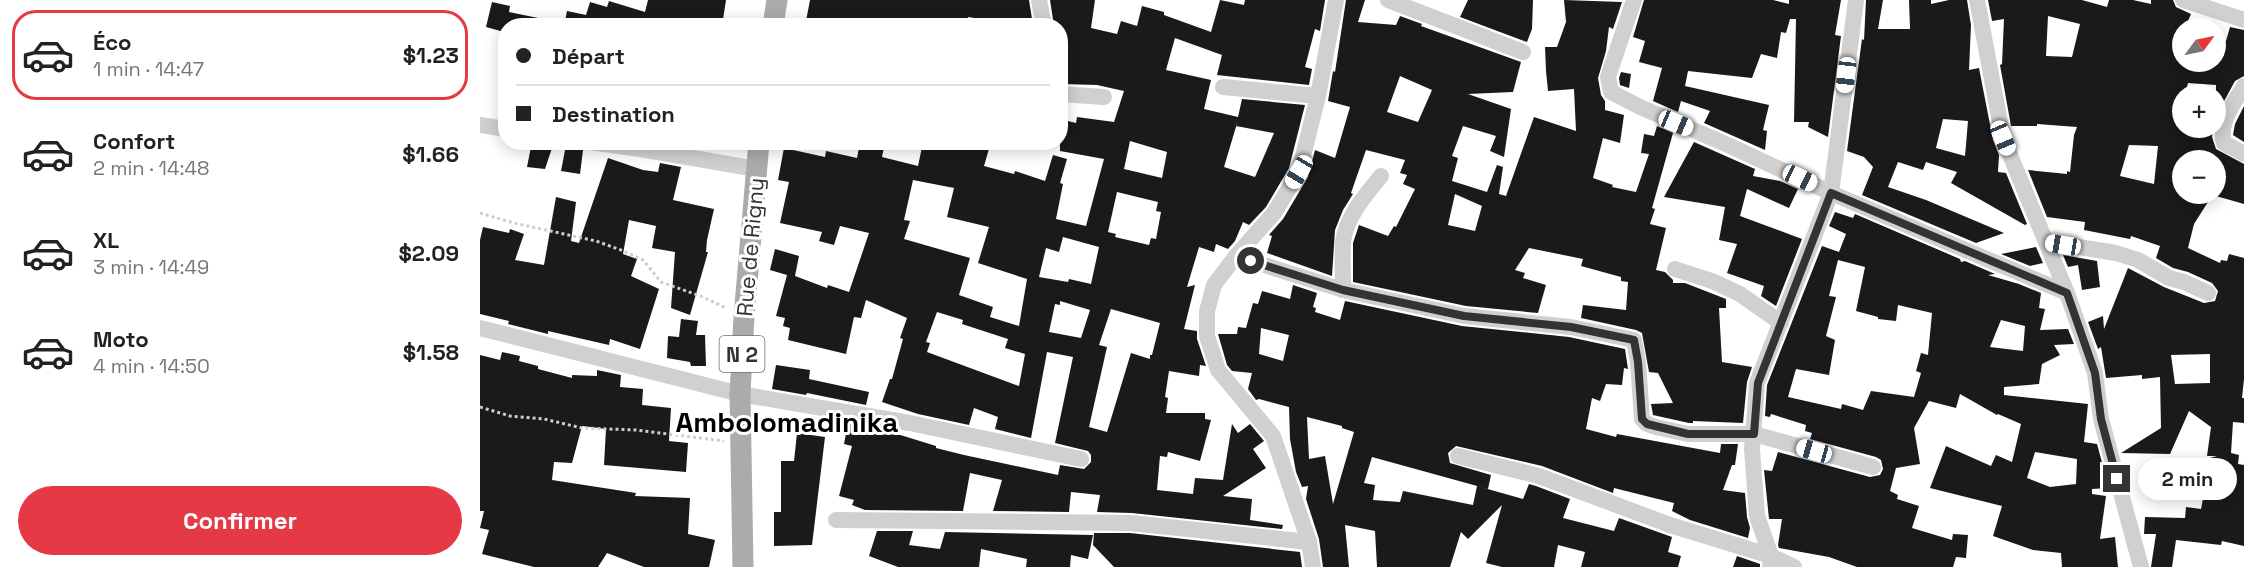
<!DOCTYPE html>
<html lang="fr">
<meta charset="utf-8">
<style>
:root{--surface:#fff;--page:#f6f6f6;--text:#222;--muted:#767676;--line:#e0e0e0;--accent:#e63946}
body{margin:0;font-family:"Space Grotesk",sans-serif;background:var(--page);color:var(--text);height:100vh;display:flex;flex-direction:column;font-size:22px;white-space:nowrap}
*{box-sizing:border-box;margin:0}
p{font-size:20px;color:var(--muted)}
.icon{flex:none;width:33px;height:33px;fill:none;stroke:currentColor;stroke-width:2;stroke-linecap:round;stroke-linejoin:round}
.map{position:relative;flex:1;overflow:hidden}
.panel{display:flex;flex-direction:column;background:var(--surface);width:480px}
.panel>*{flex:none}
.top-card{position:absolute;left:18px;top:18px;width:570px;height:132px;border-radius:24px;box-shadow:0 3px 15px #0003;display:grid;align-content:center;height:132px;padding:0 18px;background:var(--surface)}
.needle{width:39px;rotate:57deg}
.buttons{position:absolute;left:1692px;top:18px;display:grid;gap:12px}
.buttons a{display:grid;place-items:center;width:54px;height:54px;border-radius:50%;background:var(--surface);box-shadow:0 3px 15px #0003;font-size:30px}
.end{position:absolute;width:27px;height:27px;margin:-14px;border:8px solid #333;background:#fff;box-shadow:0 0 0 3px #fff}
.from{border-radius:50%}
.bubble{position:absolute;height:42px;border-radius:21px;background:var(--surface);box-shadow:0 3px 15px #0003;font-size:20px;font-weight:800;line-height:42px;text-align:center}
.car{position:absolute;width:18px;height:36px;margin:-18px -9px;border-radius:8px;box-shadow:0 0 4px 2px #0007;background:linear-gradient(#fff 24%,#345 0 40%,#fff 0 76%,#345 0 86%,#fff 0)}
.top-card b{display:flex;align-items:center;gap:21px;height:57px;font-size:22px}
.top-card b+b{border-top:2px solid var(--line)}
.top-card i{width:15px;height:15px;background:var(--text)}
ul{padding:10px 0 0;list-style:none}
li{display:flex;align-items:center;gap:18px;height:90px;margin:0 12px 9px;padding:0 6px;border:3px solid transparent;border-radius:24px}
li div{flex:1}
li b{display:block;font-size:22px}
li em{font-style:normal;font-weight:800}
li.active{border-color:var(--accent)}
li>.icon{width:54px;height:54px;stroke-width:1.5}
.cta{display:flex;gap:12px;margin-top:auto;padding:12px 18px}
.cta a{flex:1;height:69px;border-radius:36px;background:var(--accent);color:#fff;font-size:24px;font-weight:800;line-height:69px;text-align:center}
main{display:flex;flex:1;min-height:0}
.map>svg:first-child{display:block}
</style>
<main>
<section class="panel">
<ul>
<li class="active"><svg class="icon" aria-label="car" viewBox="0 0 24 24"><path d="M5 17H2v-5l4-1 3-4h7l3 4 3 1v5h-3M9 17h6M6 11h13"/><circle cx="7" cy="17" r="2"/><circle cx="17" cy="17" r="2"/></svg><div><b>Éco</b><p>1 min · 14:47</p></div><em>$1.23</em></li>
<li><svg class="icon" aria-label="car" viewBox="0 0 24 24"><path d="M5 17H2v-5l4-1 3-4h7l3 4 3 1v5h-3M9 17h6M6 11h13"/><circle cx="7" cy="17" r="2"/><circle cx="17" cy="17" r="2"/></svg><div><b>Confort</b><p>2 min · 14:48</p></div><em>$1.66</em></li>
<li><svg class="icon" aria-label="car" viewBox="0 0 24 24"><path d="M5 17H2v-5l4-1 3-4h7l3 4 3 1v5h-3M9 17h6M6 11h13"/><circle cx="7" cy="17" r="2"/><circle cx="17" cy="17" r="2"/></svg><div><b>XL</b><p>3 min · 14:49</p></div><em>$2.09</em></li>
<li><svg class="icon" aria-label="car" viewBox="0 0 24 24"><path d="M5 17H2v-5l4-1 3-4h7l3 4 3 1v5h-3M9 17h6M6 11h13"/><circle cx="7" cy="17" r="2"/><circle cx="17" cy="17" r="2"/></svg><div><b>Moto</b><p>4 min · 14:50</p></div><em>$1.58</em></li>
</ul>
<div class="cta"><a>Confirmer</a></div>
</section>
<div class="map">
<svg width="1764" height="567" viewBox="0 0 1764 567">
<rect width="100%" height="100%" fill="#fff"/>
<!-- building -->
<g fill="#1a1a1a" fill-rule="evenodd">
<polygon points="168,0 246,0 242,26 84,26 87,11 106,15 110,2 127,7 129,1 165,12"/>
<polygon points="330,0 549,0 553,25 533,24 488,17 487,26 344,26 326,21"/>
<path d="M 570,0 L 615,0 L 611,28 L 637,34 L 641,21 L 657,26 L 662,6 L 684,12 L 684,15 L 731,32 L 740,0 L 764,5 L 765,0 L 845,0 L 840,31 L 835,29 L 825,67 L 832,69 L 829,85 L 737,75 L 742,55 L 695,38 L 686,70 L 731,80 L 724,109 L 758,117 L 762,99 L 825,105 L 809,168 L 786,207 L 769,225 L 763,222 L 755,241 L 748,249 L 736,244 L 734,252 L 719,247 L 707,287 L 715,285 L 704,329 L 717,331 L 717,339 L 726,366 L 720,365 L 719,376 L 689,371 L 685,397 L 688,398 L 686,413 L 725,413 L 725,419 L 731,420 L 720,461 L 688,452 L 687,457 L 680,456 L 677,490 L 713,494 L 715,478 L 743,480 L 752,424 L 758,433 L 770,424 L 784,441 L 773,449 L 786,468 L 743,496 L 772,499 L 770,520 L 803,525 L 802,529 L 652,513 L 617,512 L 620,495 L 591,492 L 589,512 L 513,511 L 522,480 L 490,473 L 483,511 L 385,510 L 372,505 L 374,500 L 359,496 L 372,446 L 364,444 L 368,423 L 401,429 L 456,446 L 456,448 L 484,455 L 578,475 L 580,465 L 604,469 L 611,462 L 611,455 L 608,451 L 575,443 L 593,357 L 567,352 L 551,438 L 515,429 L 518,417 L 494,408 L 489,425 L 438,414 L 402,402 L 410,379 L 412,379 L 423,339 L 420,338 L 427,318 L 386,300 L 381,318 L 374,317 L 366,354 L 308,340 L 310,328 L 303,326 L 305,318 L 296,316 L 307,275 L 290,270 L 295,249 L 319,256 L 315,276 L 347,288 L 348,285 L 369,292 L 389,233 L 360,226 L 354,245 L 339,241 L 342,232 L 300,223 L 309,182 L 298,180 L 304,148 L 345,157 L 346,151 L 377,158 L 380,142 L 405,142 L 402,157 L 438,166 L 443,142 L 511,142 L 504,166 L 534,174 L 535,171 L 565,181 L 573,155 L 587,159 L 580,183 L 583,184 L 576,219 L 606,226 L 624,159 L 580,151 L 580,119 L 596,123 L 597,117 L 634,122 L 644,91 L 617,85 L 582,84 L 580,26 L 574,26 ZM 758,120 L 756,126 L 794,133 L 775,177 L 744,167 ZM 650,141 L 687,152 L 682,178 L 644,169 ZM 433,180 L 474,188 L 467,217 L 509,227 L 498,263 L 547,279 L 539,326 L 510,317 L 513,307 L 479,295 L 490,258 L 424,239 L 430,221 L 424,220 ZM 637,192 L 678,202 L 676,211 L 681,212 L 676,239 L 671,238 L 669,245 L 635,237 L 636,234 L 628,232 ZM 583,237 L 619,247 L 611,284 L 589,279 L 588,282 L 559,277 L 566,248 L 579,252 ZM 580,301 L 610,310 L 601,338 L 569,332 L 575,304 L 580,305 ZM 631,309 L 680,323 L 672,355 L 670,355 L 670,359 L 651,353 L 627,432 L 609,427 L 627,347 L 619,345 ZM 457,312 L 483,320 L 482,324 L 528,339 L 525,348 L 545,354 L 539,386 L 447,352 L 450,343 L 446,342 Z"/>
<path d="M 866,0 L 885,0 L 878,22 L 916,25 L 920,16 L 942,24 L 941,26 L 1041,62 L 1033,92 L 988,94 L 1031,109 L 1024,157 L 1010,151 L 1016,136 L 983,126 L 972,156 L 978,158 L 972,181 L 1007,192 L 1017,165 L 1023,167 L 1019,194 L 1026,196 L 1054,117 L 1096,131 L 1094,89 L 1068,91 L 1066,71 L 1065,47 L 1077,47 L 1086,22 L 1084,0 L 1142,2 L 1133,29 L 1129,27 L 1126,51 L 1118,78 L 1121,95 L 1125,101 L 1125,110 L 1144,115 L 1140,143 L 1123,138 L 1113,178 L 1133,185 L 1132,187 L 1156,192 L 1169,154 L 1161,153 L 1164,134 L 1174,136 L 1177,126 L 1193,133 L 1172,208 L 1175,209 L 1170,224 L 1186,228 L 1176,270 L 1185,272 L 1193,280 L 1193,283 L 1205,283 L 1246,299 L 1246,308 L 1239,308 L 1242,362 L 1272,367 L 1267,382 L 1263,423 L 1213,421 L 1213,423 L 1209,423 L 1173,415 L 1171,404 L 1193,403 L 1178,373 L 1169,372 L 1162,333 L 1156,330 L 1101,318 L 1103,305 L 1146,310 L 1148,282 L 1141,281 L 1141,277 L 1101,266 L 1103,259 L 1049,248 L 1035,270 L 1045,273 L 1043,278 L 1066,285 L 1058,313 L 986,306 L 873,282 L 873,243 L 879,225 L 908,236 L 914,226 L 916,227 L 935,189 L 923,184 L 927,175 L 920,173 L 925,160 L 886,150 L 871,193 L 873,194 L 863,210 L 855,230 L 852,276 L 787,253 L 792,236 L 789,235 L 803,219 L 828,177 L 835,150 L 855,158 L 870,107 L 848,101 L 853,71 L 855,72 ZM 920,76 L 952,90 L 938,122 L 907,112 ZM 975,194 L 1002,206 L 995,231 L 968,225 Z"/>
<polygon points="988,0 1053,0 1052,29 1047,42 980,17"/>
<polygon points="1164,0 1293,0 1309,4 1309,0 1361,0 1355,35 1361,36 1348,137 1328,127 1329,122 1314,122 1316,19 1310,19 1306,33 1301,32 1297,58 1281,54 1272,78 1208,71 1205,86 1289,105 1283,130 1287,131 1285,150 1224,123 1230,111 1201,101 1198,112 1173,101 1182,68 1159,62 1165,41 1153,37"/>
<path d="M 1386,0 L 1403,0 L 1398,29 L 1430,29 L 1429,0 L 1451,0 L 1451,4 L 1469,0 L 1487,0 L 1491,25 L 1489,70 L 1499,68 L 1513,140 L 1519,155 L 1518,172 L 1526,173 L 1547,224 L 1545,225 L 1471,183 L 1477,172 L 1446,162 L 1443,170 L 1418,162 L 1408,187 L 1446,200 L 1524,233 L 1496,243 L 1382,195 L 1393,167 L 1384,157 L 1367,151 L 1382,39 L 1384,40 ZM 1463,119 L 1488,121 L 1485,156 L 1456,148 Z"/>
<path d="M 1508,0 L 1602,0 L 1627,7 L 1629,0 L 1653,0 L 1671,4 L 1671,0 L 1693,0 L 1696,7 L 1711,14 L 1705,28 L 1702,28 L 1702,62 L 1736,62 L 1736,38 L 1746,41 L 1750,27 L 1764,30 L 1764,76 L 1755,81 L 1736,116 L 1736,85 L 1708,83 L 1705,94 L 1702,94 L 1702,128 L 1733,128 L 1732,137 L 1736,149 L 1764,164 L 1764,204 L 1736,196 L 1736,160 L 1702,160 L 1702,194 L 1733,194 L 1714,224 L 1708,248 L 1740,263 L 1741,260 L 1747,261 L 1749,254 L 1764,258 L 1764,379 L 1762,398 L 1764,398 L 1764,423 L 1753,422 L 1751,453 L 1759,455 L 1758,464 L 1764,465 L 1764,546 L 1742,541 L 1741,545 L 1696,540 L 1692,567 L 1671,567 L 1676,534 L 1664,534 L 1665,517 L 1705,518 L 1706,507 L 1721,509 L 1727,478 L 1692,481 L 1691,469 L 1737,456 L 1727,456 L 1731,427 L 1709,411 L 1690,454 L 1641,453 L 1681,428 L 1680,377 L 1662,379 L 1662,375 L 1626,378 L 1621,347 L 1618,349 L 1608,322 L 1623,316 L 1624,329 L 1648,268 L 1684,287 L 1724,303 L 1735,301 L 1738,291 L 1732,283 L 1708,272 L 1693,268 L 1676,258 L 1680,246 L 1651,236 L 1650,239 L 1604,230 L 1605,222 L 1567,217 L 1548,170 L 1587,174 L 1587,171 L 1590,172 L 1594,135 L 1597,127 L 1557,124 L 1557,126 L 1531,126 L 1520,65 L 1522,64 L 1524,19 L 1512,21 ZM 1568,16 L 1600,24 L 1592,57 L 1566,56 ZM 1649,145 L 1678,146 L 1674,184 L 1640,176 ZM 1730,354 L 1730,383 L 1695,384 L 1691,355 Z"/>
<polygon points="12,2 30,6 29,12 63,19 62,26 26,26 24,32 6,27"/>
<polygon points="1141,72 1151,74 1149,88 1140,85 1139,78"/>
<polygon points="1764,106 1764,142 1753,135 1755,124"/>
<polygon points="52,142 74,142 65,169 47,167"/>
<polygon points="1214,142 1275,169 1273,176 1300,181 1318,189 1309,208 1267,189 1260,216 1322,239 1296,306 1281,296 1284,286 1247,273 1257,244 1239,240 1245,207 1184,197"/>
<polygon points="86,145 101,147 103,150 100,174 81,171"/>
<polygon points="128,158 163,170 178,172 180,163 201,167 193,200 234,209 227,240 226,252 228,252 210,315 191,308 195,252 172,248 176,226 149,220 143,254 157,259 151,276 179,289 160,349 130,339 129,345 68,331 68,334 28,324 29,321 0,314 0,240 3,227 29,233 30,229 44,234 35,260 64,265 76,197 96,202 91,241 99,243"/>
<path d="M 1355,212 L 1373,218 L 1375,214 L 1480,259 L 1481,262 L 1485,261 L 1515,274 L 1508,275 L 1539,284 L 1561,293 L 1559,308 L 1565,309 L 1560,330 L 1588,329 L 1594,344 L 1574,345 L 1580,355 L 1562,364 L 1559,384 L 1524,387 L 1524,395 L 1608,404 L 1604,442 L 1617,444 L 1629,488 L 1612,489 L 1612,494 L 1626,496 L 1620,539 L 1635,537 L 1638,567 L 1582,567 L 1581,553 L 1553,550 L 1513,536 L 1522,506 L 1450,488 L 1466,446 L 1511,466 L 1516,455 L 1532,462 L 1541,424 L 1518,414 L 1517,415 L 1480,394 L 1476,408 L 1449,401 L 1434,428 L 1440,464 L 1416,468 L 1410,491 L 1418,495 L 1417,499 L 1439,506 L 1432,528 L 1472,540 L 1473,534 L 1488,535 L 1486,558 L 1476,557 L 1473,567 L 1377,567 L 1349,557 L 1299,548 L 1298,545 L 1302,519 L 1289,519 L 1284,470 L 1292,471 L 1298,452 L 1390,477 L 1400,475 L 1403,469 L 1401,460 L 1396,457 L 1330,439 L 1332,433 L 1325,431 L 1326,425 L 1291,414 L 1290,417 L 1285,416 L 1287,385 L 1342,246 L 1359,252 L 1366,234 L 1349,226 ZM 1358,260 L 1385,267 L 1376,311 L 1398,317 L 1398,319 L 1416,321 L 1418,305 L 1452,313 L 1448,355 L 1441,353 L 1436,371 L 1441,373 L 1434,397 L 1391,391 L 1383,410 L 1362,404 L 1361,409 L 1308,397 L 1316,369 L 1349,375 L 1355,340 L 1346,336 L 1356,297 L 1349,296 ZM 1521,320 L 1545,326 L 1543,351 L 1510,347 ZM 1555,452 L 1597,459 L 1596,484 L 1570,487 L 1547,478 Z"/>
<polygon points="1556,247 1563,263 1550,266 1521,254"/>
<polygon points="1583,255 1617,261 1620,287 1602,290 1598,265 1588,267"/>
<path d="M 813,285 L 837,293 L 833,307 L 836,308 L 835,312 L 860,320 L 865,301 L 982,326 L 1089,337 L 1145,349 L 1148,369 L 1144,368 L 1142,385 L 1126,384 L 1120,401 L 1112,398 L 1106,429 L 1136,437 L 1137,434 L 1240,453 L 1241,444 L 1258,444 L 1255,465 L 1252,465 L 1243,490 L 1265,493 L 1267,517 L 1270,528 L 1268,538 L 1210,520 L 1192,511 L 1194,503 L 1134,488 L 1133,493 L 1062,466 L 976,446 L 968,453 L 970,463 L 1011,475 L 1008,489 L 892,457 L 884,483 L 895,485 L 893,500 L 920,502 L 923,491 L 993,505 L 997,486 L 1043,499 L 1049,484 L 1056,486 L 1090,499 L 1083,518 L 1134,531 L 1139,518 L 1192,537 L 1188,552 L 1201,556 L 1198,567 L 1101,567 L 1105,552 L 1078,545 L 1074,567 L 1022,567 L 1006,563 L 1022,505 L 988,539 L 981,532 L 970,567 L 897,567 L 895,531 L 865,525 L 869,567 L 843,567 L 839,539 L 826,499 L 828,486 L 822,487 L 816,472 L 810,439 L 809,407 L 779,399 L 776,400 L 768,389 L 772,373 L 752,371 L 747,365 L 738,334 L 757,334 L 758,327 L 766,328 L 773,303 L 778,304 L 782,291 L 810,299 ZM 781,328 L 809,335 L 803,361 L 779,354 ZM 827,417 L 862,426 L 862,428 L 874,432 L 853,504 L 845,456 L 829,459 Z"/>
<polygon points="201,319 218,321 216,335 225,335 226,366 211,366 210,362 187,358 188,336 199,337"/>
<polygon points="22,352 40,356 39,361 58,366 58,369 92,378 92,375 117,376 117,370 141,375 140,387 163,389 162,405 191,408 189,441 208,443 206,472 124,465 126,429 102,426 92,463 74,462 72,480 156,493 155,496 210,498 208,534 235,540 229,567 164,567 127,553 118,567 54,567 2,554 9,530 0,528 4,511 0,511 0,355 20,360"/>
<polygon points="296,365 330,370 329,379 389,392 386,405 327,393 326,395 292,389"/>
<polygon points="317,433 345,437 332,545 294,546 294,512 301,512 301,461 314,461"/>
<polygon points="397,531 433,531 429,545 460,549 465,532 613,535 608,559 591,555 590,567 546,567 547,559 501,549 499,567 418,567 389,556"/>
<polygon points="614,533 650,533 820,552 822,567 634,567 613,545"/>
<polygon points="1257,556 1280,564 1280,567 1253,567"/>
</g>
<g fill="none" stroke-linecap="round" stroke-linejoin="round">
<!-- path -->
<g stroke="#cdcdcd" stroke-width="3" stroke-dasharray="3 3" stroke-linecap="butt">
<polyline points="0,213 34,223 116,241 141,250 163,260 181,282 223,297 246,308"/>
<polyline points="0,407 30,416 64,419 102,428 156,430 244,441"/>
</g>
<!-- minor -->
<g stroke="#d0d0d0" stroke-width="16">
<polyline points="559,0 564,26"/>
<polyline points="908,0 1043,52"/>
<polyline points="1154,0 1128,77 1131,92 1160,107 1248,145 1351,193 1587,293"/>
<polyline points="1497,0 1523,138 1587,293 1615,373 1621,419 1661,567"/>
<polyline points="1703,0 1764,20"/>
<path d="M 1764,86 C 1754,103 1738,123 1744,143 L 1764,154"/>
<polyline points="743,87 838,96"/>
<polyline points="580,94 624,97"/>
<polyline points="0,125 26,129"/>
<polyline points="110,142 160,149 277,169"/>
<polyline points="1567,242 1636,253 1658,260 1689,278 1704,282 1728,293"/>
<polyline points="756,256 863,290 984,316 1091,327 1154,340 1158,362 1162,419 1167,424 1176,427 1208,434 1274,434 1393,467"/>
<polyline points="1195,269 1232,281 1260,294 1301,323"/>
<path d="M 863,290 C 863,274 862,257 863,242 C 866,217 886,194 901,176"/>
<polyline points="0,328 260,394 430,423 601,459"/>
<polyline points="978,456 1059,476 1190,525 1291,556 1314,567"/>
<polyline points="356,520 651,523 829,542"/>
<polyline points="833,567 829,542 793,436 738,370 727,336 727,311 734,285 756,256 794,213 819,172 838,96 856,0"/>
<polyline points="1290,567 1291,556 1277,516 1272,449 1277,383 1351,193 1376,0"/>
</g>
<!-- major -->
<g stroke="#ababab" stroke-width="21">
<polyline points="293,26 297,0"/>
<polyline points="263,567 260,394 264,317 279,142"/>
</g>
</g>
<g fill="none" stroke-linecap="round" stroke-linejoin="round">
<!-- route -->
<polyline stroke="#333" stroke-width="8" points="771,261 863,290 984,316 1091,327 1154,340 1158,362 1162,419 1167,424 1208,434 1274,434 1278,383 1351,193 1587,293 1615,373 1621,419 1637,479"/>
</g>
<g text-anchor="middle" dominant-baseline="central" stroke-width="6" stroke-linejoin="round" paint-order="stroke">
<!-- shield labels -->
<rect fill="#fff" stroke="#707070" stroke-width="1.5" x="239.5" y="336" width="45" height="36" rx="4.5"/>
<g font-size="21" font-weight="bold" fill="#333">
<text x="262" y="354">N 2</text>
</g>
<!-- street labels -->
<g font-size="22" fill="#333" stroke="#fff">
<text transform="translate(270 247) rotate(-85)">Rue de Rigny</text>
</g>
<!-- district labels -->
<g font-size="28" font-weight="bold" fill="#000" stroke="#fff">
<text x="307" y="422">Ambolomadinika</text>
</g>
</g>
</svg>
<div class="buttons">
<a><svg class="needle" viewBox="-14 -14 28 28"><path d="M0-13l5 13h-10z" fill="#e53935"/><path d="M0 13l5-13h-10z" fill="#767676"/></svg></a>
<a>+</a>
<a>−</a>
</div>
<i class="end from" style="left:771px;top:261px"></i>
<i class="end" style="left:1637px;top:479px"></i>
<div class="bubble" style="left:1658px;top:458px;width:99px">2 min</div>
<i class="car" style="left:1366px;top:75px;rotate:187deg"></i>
<i class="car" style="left:1196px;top:123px;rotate:113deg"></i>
<i class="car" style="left:1523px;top:138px;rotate:157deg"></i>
<i class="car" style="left:819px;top:172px;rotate:211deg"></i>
<i class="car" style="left:1320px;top:178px;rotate:115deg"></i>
<i class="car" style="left:1583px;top:245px;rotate:279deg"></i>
<i class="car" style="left:1334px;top:451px;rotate:286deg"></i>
<div class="top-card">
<b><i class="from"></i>Départ</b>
<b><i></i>Destination</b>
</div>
</div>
</main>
